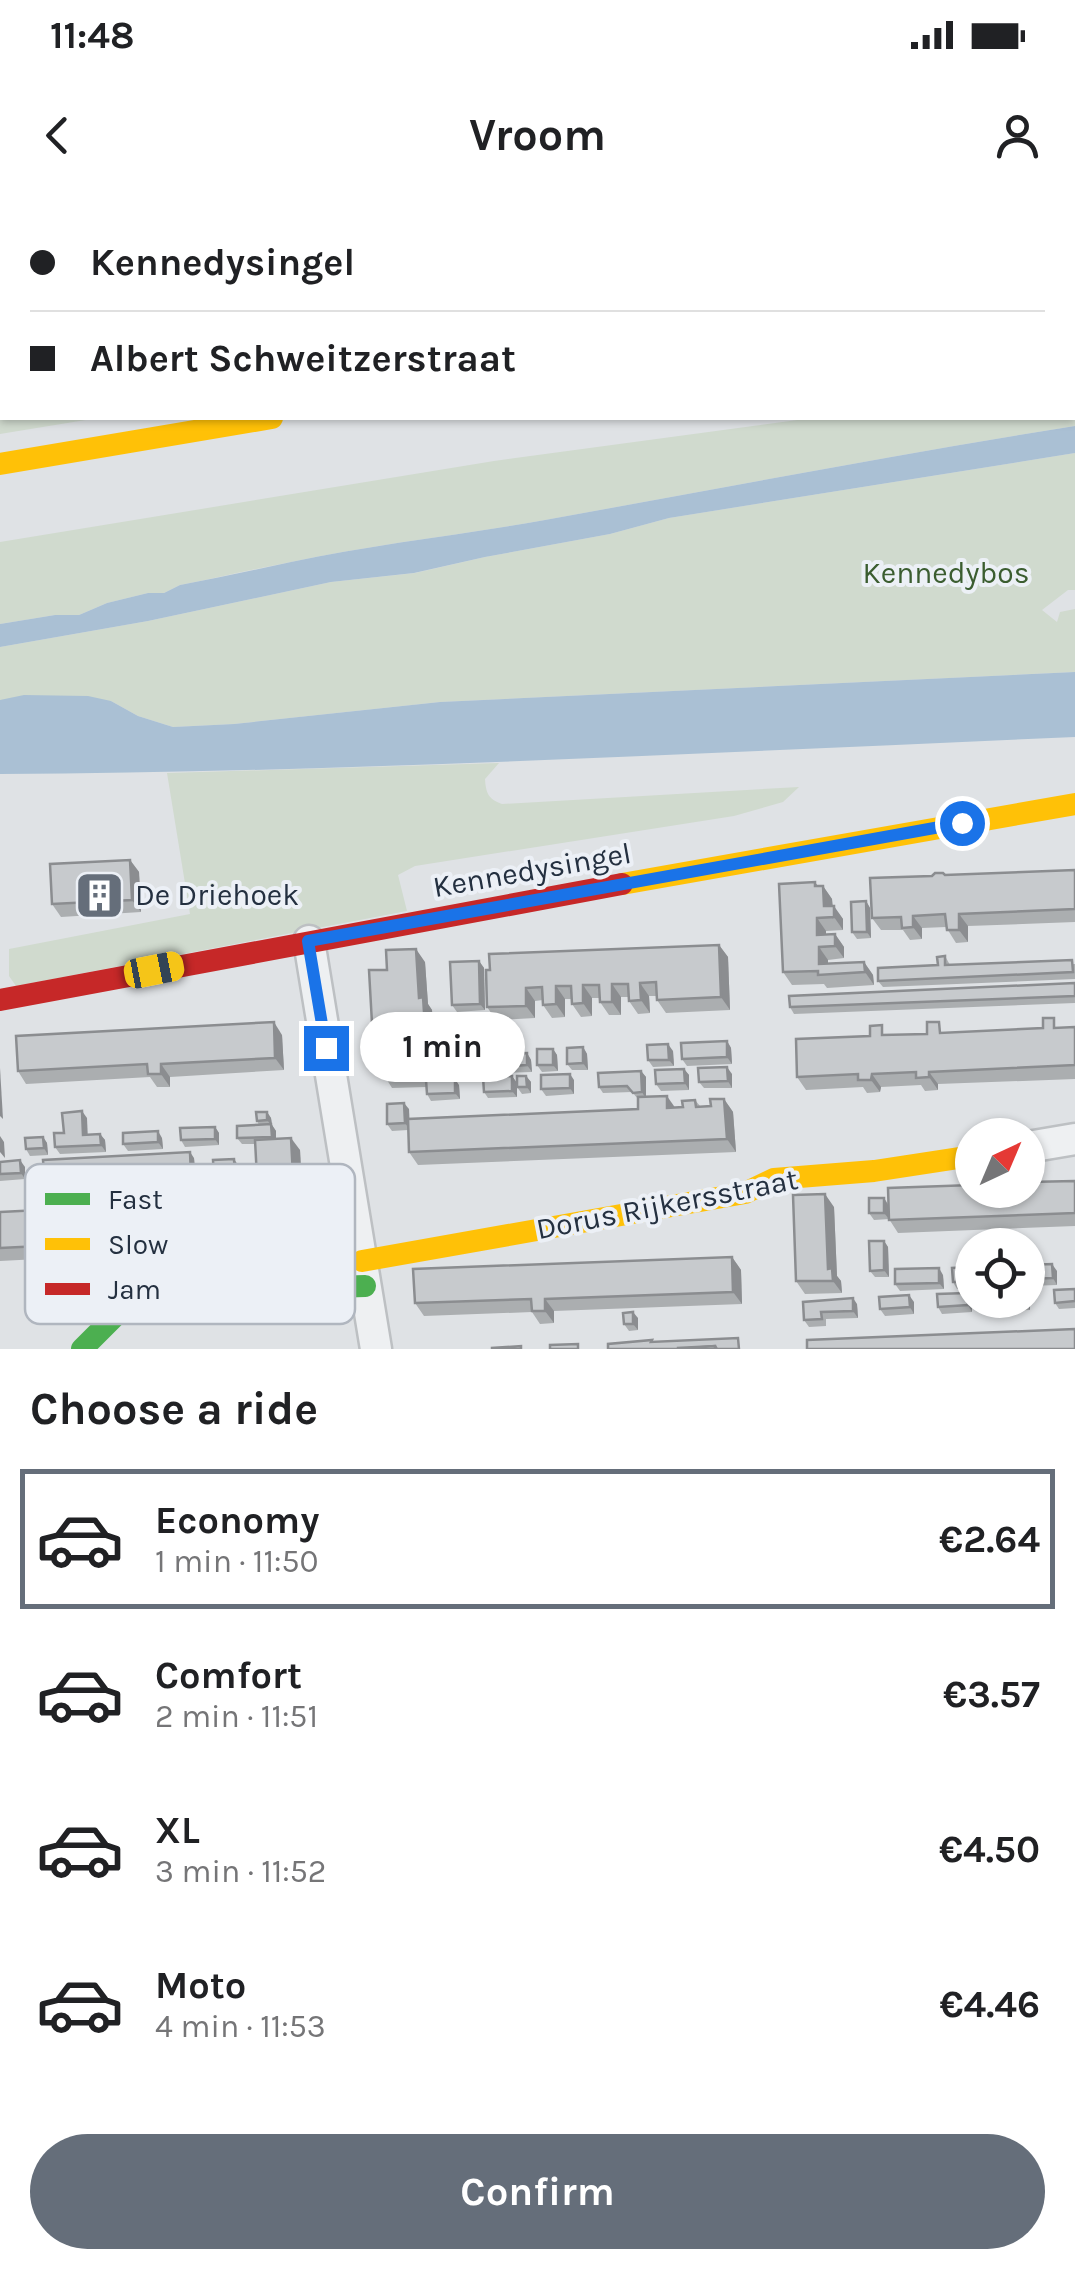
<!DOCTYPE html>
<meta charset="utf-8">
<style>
:root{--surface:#fff;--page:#f2f2f2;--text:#202124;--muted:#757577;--line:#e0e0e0;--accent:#656e7a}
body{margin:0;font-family:Karla,sans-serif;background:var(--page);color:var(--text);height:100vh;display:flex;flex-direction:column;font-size:38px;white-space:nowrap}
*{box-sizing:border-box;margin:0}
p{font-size:32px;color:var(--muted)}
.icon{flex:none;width:55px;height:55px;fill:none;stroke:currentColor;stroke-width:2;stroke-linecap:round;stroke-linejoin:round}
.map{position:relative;height:1149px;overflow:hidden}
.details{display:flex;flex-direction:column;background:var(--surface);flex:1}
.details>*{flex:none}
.guide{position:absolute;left:0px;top:0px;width:1075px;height:220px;box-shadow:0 2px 8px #0004;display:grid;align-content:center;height:220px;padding:0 30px;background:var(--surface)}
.needle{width:65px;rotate:44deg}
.buttons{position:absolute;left:955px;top:918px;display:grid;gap:20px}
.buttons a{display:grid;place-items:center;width:90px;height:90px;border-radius:50%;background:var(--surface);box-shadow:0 2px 8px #0004;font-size:50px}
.end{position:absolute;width:45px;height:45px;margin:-22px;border:12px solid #1a73e8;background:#fff;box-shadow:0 0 0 5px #fff}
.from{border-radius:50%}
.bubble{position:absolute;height:70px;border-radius:35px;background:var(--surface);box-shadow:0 2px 8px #0004;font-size:32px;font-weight:700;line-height:70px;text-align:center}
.car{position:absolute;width:30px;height:60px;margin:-30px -15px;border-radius:12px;box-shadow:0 0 8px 2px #0007;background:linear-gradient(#f5c518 24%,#345 0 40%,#f5c518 0 76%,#345 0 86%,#f5c518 0)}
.guide b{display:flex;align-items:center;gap:35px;height:95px;font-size:38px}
.guide b+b{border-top:2px solid var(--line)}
.guide i{width:25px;height:25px;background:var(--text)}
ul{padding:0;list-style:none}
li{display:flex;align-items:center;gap:30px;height:140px;margin:0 20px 15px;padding:0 10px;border:5px solid transparent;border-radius:0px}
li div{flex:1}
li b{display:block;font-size:38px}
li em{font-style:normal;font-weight:700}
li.selected{border-color:var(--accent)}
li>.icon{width:90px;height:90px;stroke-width:1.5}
h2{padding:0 30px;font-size:45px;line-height:120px}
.button{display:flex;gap:20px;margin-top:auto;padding:20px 30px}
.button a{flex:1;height:115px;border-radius:60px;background:var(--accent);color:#fff;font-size:40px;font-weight:700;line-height:115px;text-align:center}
.status{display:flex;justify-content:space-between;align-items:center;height:70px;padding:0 50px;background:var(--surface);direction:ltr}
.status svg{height:28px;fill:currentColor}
header{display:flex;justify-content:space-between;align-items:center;height:130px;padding:0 30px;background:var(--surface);font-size:45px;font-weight:700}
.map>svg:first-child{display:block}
</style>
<div class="status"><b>11:48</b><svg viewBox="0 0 49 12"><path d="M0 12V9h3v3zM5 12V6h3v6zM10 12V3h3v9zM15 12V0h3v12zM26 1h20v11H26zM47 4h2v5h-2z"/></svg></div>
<header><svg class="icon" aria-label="back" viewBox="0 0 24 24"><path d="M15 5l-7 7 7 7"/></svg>Vroom<svg class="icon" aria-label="person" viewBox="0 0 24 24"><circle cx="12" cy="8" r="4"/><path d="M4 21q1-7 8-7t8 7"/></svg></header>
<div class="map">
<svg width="1075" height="1149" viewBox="0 0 1075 1149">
<rect width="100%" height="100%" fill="#dfe2e5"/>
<!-- green -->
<g fill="#d0dace">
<polygon points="0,0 665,0 650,2 2,2 2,114 0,114"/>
<polygon points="2,131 2,218 98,218 0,234 0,132"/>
<path d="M 1075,178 L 1075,226 C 898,254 722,288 545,320 C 461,335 375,344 291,362 C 254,369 217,378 180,385 L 164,393 L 148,393 L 107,403 L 79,415 L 55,415 L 0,424 L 0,342 L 494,261 L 812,218 L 1072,218 L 1073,179 Z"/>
<polygon points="1075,253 1075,390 1068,390 1042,410 1057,422 1060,412 1075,409 1075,472 440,502 234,524 173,527 138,516 111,501 0,500 0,447 148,421 331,382 415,373 485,357 610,334 669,318"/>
<path d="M 499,563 L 485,579 C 486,593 488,599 502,604 L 799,587 L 783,602 L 734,616 L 415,666 L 398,675 L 407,711 L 16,786 L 9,776 L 9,749 L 190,714 L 167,573 Z"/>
</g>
<!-- water -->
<g fill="#aac0d4">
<path d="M 1075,226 L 1075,253 L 669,318 L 610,334 L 485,357 L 414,373 L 331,382 L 148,421 L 0,447 L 0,424 L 55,415 L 79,415 L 107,403 L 148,393 L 164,393 L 180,385 C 217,378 254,370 291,362 C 375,344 461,335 545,320 C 722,288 898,254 1075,226 Z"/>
<path d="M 1075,472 L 1075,537 C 717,552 359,572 0,574 L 0,500 L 24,495 L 88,496 L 111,501 L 138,516 L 173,527 L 234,524 L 440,502 Z"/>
</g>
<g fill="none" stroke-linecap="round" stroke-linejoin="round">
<defs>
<g id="street">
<polyline points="309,741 376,1149"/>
<polyline points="1028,947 1075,939"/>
</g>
</defs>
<!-- street casing -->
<use href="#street" stroke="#bdc0c3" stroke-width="35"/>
<!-- street -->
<use href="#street" stroke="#eef0f2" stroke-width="30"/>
<!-- fast -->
<polyline stroke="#4caf50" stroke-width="22" points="82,1149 138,1093 365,1086"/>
<!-- slow -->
<g stroke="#ffc107" stroke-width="22">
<polyline points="1072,86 1075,86"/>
<polyline points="0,264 272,218"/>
<polyline points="622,684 1075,604"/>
<polyline points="362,1061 745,993 774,979 874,971 972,956"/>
</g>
<!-- jam -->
<polyline stroke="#c62828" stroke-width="22" points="0,800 622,684"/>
</g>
<!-- wall -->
<g fill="#abaeb0">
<polygon points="130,660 139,672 141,712 61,717 52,704"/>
<polygon points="1075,670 1075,722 968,726 968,742 956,743 946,727 922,728 922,739 910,740 903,730 881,730 872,718 945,675"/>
<polygon points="818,686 823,686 832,699 833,706 843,719 843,730 826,731 826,734 835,734 844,747 844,758 828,760 828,764 864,762 873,775 874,785 827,788 824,784 792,785 783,772"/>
<polygon points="866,701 870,708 871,738 857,739 852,732"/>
<polygon points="719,745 728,757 730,810 666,813 657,800 657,796 649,796 650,813 638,814 629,801 628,797 621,797 621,815 609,815 600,802 600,798 592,798 592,816 581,817 572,804 571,799 565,799 565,817 552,818 543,805 543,800 535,801 535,818 496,820 487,807 486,770"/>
<polygon points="945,756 950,765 1075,764 1075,779 883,787 878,781 938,765"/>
<polygon points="479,761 484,768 485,810 457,812 452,805"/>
<polygon points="425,762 428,804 432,810 434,840 419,840 421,865 434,880 459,885 460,899 431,901 427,894 426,887 392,888 374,859 387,770"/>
<polygon points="1075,783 1075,803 794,814 790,807"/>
<polygon points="1075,827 1075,879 938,884 938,890 925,891 921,885 881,887 880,892 867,893 863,887 806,890 797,877 889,835"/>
<polygon points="282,835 284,870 170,877 170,887 157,887 150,877 26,884 18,871"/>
<polygon points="727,841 731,848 732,864 687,866 682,859"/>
<polygon points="583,847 587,854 588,870 572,870 567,864"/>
<polygon points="553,849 557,855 558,871 542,872 537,865"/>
<polygon points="673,851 674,866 653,867 648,860"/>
<polygon points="527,853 531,860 532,872 499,873 494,867"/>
<polygon points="684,869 689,875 689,890 661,891 656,884"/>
<polygon points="641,871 646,877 646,897 675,908 683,907 695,900 700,906 711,906 724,899 733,912 736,952 418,965 409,952 408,930 392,931 387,924 409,909 409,919 638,909 638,899 632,892 603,893 599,887"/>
<polygon points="732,874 732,888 704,888 699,882"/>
<polygon points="512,876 517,883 517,897 488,898 484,892"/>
<polygon points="526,876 531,882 531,893 522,894 517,887"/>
<polygon points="574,880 574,894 546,896 541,889"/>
<polygon points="267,912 271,918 272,925 276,931 276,938 300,950 306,1065 270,1067 261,1054 255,944 242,944 237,938 259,925 257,921"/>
<polygon points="87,918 87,934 100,934 105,940 106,952 60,954 55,947 64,933"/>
<polygon points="215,927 219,933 219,945 185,947 181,940"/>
<polygon points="43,937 47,943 48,955 30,956 26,949"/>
<polygon points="162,938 163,949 128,951 123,944"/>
<polygon points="194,958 196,982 151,983 147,976 147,973 48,978 44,972"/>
<polygon points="213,960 238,965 239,982 232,983 233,1000 220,1001 215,994"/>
<polygon points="0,962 25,967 25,979 0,981"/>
<polygon points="1075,981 1075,1026 898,1033 889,1019 874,1020 869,1013 884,998 888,1004"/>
<polygon points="201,1002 210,1015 212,1050 0,1061 0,1012"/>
<polygon points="834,1007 837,1076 841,1081 842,1093 805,1094 796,1081"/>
<polygon points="234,1024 237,1056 224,1057 219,1050"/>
<polygon points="884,1041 888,1047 889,1077 875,1077 870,1071"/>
<polygon points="732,1057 741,1070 742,1104 554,1111 554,1123 540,1124 532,1112 424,1116 415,1103"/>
<polygon points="1028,1065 1057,1071 1057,1085 1028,1086"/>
<polygon points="972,1067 972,1088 957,1089 953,1082"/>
<polygon points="943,1075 944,1089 900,1091 895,1084"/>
<polygon points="1075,1089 1075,1108 1059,1109 1055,1103"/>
<polygon points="1028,1094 1030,1097 1030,1110 1001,1111 996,1105 1028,1100"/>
<polygon points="972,1099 972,1112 942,1114 938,1107"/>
<polygon points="803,1102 857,1104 858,1118 826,1119 826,1126 809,1127 804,1120"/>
<polygon points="914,1102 914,1114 885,1116 880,1109"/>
<polygon points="638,1118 638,1130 629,1131 624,1124"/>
</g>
<!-- shaded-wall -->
<g fill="#8b8d90">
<polygon points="130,660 139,672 141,712 132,700"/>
<polygon points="815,682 824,695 823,686 832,699 833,719 824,706"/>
<polygon points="866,701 870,708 871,738 867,732"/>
<polygon points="834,706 843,719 843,730 834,717"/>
<polygon points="959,714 968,726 968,742 959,730"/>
<polygon points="913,716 922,728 922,739 913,727"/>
<polygon points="817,718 826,731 826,748 817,735"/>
<polygon points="835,734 844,747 844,758 835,746"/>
<polygon points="719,745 728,757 730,810 721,797"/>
<polygon points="819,747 828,760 828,774 819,764"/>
<polygon points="416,749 425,762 428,804 432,810 434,840 425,827 419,798"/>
<polygon points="479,761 484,768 485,810 480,804"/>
<polygon points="864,762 873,775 874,785 865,772"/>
<polygon points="640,783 649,796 650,813 641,800"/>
<polygon points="612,784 621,797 621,815 612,802"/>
<polygon points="583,785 592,798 592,816 583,803"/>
<polygon points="556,786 565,799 565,817 556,804"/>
<polygon points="526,788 535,801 535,818 526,806"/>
<polygon points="274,822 282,835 284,870 275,858"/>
<polygon points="410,827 419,840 421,874 412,865"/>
<polygon points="727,841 731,848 732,864 727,857"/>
<polygon points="668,844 673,851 674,866 669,860"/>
<polygon points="583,847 587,854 588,870 583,863"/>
<polygon points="553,849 557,855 558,871 553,865"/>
<polygon points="527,853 531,860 532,872 527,865"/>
<polygon points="161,864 170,877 170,887 161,874"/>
<polygon points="425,865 434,878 434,886 425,874"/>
<polygon points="727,867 732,874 732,888 728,881"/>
<polygon points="0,868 3,919 0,916"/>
<polygon points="684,869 689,875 689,890 685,883"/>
<polygon points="641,871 646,877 646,899 642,892"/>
<polygon points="929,872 938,884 938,890 929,877"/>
<polygon points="570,874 574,880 574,894 570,888"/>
<polygon points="872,874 881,887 880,892 871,880"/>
<polygon points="512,876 517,883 517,897 512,891"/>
<polygon points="526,876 531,882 531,893 527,887"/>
<polygon points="455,879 459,885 460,899 455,893"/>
<polygon points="667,896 676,909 667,908"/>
<polygon points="724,899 733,912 736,952 727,939"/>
<polygon points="404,903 409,909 410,930 405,923"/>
<polygon points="82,911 87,918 88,941 83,935"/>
<polygon points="267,912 271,918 272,925 276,931 276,943 272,937 272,926 267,920"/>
<polygon points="215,927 219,933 219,945 215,939"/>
<polygon points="158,931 162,938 163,949 158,942"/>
<polygon points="100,934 105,940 106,952 101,945"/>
<polygon points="0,936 4,942 5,958 0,952"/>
<polygon points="43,937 47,943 48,955 44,948"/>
<polygon points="291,938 300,950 306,1065 297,1052"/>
<polygon points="190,952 194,958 196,982 191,976"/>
<polygon points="234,959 238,965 239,982 235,976"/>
<polygon points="20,960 25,967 25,979 21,973"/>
<polygon points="227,976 232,983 233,1000 228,993"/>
<polygon points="825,994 834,1007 837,1076 841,1081 842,1093 833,1081 828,1069"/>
<polygon points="884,998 888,1005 889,1019 884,1013"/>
<polygon points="201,1002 210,1015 212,1050 203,1038"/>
<polygon points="230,1017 234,1024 237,1056 232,1050"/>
<polygon points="884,1041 888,1047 889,1077 884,1070"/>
<polygon points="732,1057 741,1070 742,1104 733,1092"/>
<polygon points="1052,1064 1057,1071 1057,1085 1053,1078"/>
<polygon points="939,1068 943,1075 944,1089 939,1083"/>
<polygon points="967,1093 972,1099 972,1112 968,1105"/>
<polygon points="1028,1094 1030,1097 1030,1110 1026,1104"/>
<polygon points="909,1095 914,1102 914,1114 910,1107"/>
<polygon points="853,1098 857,1104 858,1118 853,1111"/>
<polygon points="545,1099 554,1111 554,1123 545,1111"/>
<polygon points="633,1112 638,1118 638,1130 633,1124"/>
</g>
<!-- building -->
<g fill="#c7cacd" stroke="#8b8d90" stroke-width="2.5">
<polygon points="130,660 132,700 52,704 50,664"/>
<polygon points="1075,670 1075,709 959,714 959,730 947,730 945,714 913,716 913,727 902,728 901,717 872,718 870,678 932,676 935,673 943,673 945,675"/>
<polygon points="815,682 815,686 823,686 824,706 834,706 834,717 817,718 817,735 835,734 835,746 819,747 819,764 864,762 865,772 818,775 818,771 783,772 779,684"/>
<polygon points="866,701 867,732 852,732 851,702"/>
<polygon points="719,745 721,797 657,800 656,782 640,783 641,800 629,801 628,784 612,784 612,802 600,802 599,785 583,785 583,803 572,804 571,786 556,786 556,804 543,805 542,787 526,788 526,806 487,807 486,770 490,770 489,754"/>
<polygon points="416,749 419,798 423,797 425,827 410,827 412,865 425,865 425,874 383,875 382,858 374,859 369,770 387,770 386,750"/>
<polygon points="945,756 945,765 1072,760 1073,772 878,781 878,768 938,765 937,757"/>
<polygon points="479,761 480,804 452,805 450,762"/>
<polygon points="1075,783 1075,796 790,807 789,796"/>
<polygon points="1043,818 1054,818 1054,828 1075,827 1075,865 929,872 929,877 916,878 916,872 872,874 871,880 858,880 858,874 797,877 796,839 870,836 870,826 882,825 882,835 927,834 927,822 939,822 940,833 1043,828"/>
<polygon points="274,822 275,858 161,864 161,874 148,874 147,864 18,871 16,836"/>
<polygon points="727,841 727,857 682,859 681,843"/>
<polygon points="668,844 669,860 648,860 647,845"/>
<polygon points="583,847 583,863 567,864 567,848"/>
<rect x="537" y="849" width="16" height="16"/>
<polygon points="527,853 527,865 494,867 493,854"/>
<polygon points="727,867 728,881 699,882 698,868"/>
<polygon points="684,869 685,883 656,884 655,870"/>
<polygon points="641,871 642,892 633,893 627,886 599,887 598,873"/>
<polygon points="570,874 570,888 541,889 541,875"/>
<polygon points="512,876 512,891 484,892 483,877"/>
<polygon points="517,876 526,876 527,887 517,887"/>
<polygon points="455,879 455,893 427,894 426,880"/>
<polygon points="667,896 667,908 683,907 682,901 695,900 696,907 711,906 710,899 724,899 727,939 409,952 408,919 638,909 638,897"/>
<polygon points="404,903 405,923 387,924 387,904"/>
<polygon points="82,911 83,935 100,934 101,945 55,947 54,933 64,933 62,913"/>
<polygon points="256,912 267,912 267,920 257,921"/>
<polygon points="271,924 272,937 237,938 237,926"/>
<polygon points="215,927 215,939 181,940 180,928"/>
<polygon points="158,931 158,942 123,944 123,933"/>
<polygon points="43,937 44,948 26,949 25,938"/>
<polygon points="291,938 297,1052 261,1054 255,940"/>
<polygon points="190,952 191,976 147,976 146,966 44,972 43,960"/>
<polygon points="234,959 235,976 227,976 228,993 215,994 213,960"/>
<polygon points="20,960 21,973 0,974 0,962"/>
<polygon points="1075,981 1075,1013 889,1020 888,988 972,985 972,990 1028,990 1028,982"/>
<polygon points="825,994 828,1069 832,1068 833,1081 796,1081 793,995"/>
<rect x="869" y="998" width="15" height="15"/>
<polygon points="201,1002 203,1038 0,1048 0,1012"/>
<polygon points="869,1041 884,1041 884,1070 870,1071"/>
<polygon points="732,1057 733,1092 545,1099 545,1111 532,1111 531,1099 415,1103 413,1069"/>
<polygon points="1052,1064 1053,1078 1028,1079 1028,1065"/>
<polygon points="972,1067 972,1081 953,1082 952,1068"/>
<polygon points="939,1068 939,1083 895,1084 895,1069"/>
<polygon points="1075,1089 1075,1101 1055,1103 1054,1090"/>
<polygon points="967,1093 968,1105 938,1107 937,1094"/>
<polygon points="909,1095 910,1107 880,1109 879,1097"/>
<polygon points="853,1098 853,1111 821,1112 822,1119 804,1120 803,1102"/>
<polygon points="996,1100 1026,1100 1026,1104 996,1105"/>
<polygon points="633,1112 633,1124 624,1124 623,1113"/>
<polygon points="1075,1129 1075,1149 807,1149 807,1140"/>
<polygon points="738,1138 739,1149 717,1149 715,1146 678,1149 608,1149 608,1144 652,1140 651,1142"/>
<polygon points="578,1144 578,1149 550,1149 550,1145"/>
<polygon points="521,1146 521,1149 492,1149 492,1148"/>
<polygon points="715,1146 715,1149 678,1149 678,1148"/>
</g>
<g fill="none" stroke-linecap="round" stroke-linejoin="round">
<!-- route -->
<polyline stroke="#1a73e8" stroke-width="12" points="326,848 308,741 962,623"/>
</g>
<!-- icons -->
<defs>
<symbol id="building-square" viewBox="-11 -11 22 22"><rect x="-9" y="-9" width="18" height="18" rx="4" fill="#656e7a" stroke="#ecf0f6"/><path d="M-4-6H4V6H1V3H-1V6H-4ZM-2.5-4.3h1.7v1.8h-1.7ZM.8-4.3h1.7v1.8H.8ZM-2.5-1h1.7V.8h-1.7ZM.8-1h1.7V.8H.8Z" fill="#fff"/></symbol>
</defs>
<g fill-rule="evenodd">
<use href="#building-square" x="72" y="668" width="55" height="55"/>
</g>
<g text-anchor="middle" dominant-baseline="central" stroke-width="8" stroke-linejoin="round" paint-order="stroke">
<!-- park labels -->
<g font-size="30" fill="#3b5d30" stroke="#ecf0f6">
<text x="946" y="373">Kennedybos</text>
</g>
<!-- street labels -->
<g font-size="30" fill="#243040" stroke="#ecf0f6">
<text transform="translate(532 670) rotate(-10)">Kennedysingel</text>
<text transform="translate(667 1004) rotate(-11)">Dorus Rijkersstraat</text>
</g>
<!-- poi labels -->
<g font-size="30" fill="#243040" stroke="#ecf0f6" text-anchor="start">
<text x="135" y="695">De Driehoek</text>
</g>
</g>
<!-- legend -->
<rect x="25" y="964" width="330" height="160" rx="15" fill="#ecf0f6" stroke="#b0b6bf" stroke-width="2.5"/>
<rect x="45" y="993" width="45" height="12" fill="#4caf50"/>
<rect x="45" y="1038" width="45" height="12" fill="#ffc107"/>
<rect x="45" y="1083" width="45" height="12" fill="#c62828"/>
<g font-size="28" fill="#243040">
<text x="108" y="1009">Fast</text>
<text x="108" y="1054">Slow</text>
<text x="108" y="1099">Jam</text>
</g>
</svg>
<div class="buttons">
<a><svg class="needle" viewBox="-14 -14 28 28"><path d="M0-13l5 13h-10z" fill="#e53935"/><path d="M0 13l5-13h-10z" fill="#757577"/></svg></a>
<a><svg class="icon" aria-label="locate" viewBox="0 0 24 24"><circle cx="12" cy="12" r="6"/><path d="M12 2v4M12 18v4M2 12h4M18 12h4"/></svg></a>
</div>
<i class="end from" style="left:962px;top:623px"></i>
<i class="end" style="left:326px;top:848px"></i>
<div class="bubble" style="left:360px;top:812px;width:165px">1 min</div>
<i class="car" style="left:154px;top:770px;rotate:79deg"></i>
<div class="guide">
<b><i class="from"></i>Kennedysingel</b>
<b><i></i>Albert Schweitzerstraat</b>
</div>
</div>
<section class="details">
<h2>Choose a ride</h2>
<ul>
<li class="selected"><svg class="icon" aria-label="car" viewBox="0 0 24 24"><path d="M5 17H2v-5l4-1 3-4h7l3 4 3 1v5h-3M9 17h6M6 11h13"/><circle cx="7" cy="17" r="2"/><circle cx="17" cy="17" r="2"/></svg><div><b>Economy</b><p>1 min · 11:50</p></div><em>€2.64</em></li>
<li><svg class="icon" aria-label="car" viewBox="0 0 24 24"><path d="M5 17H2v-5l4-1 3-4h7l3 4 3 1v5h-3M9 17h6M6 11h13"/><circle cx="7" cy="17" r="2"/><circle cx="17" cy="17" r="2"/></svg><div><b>Comfort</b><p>2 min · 11:51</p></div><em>€3.57</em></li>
<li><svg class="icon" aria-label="car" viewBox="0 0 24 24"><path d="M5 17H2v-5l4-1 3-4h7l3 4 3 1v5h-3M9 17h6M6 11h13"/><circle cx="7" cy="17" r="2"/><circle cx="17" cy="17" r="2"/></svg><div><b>XL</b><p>3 min · 11:52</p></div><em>€4.50</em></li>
<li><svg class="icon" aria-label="car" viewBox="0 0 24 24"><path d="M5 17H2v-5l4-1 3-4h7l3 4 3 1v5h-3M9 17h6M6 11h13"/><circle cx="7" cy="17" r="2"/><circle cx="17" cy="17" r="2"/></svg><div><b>Moto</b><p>4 min · 11:53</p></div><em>€4.46</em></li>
</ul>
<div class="button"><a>Confirm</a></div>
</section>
